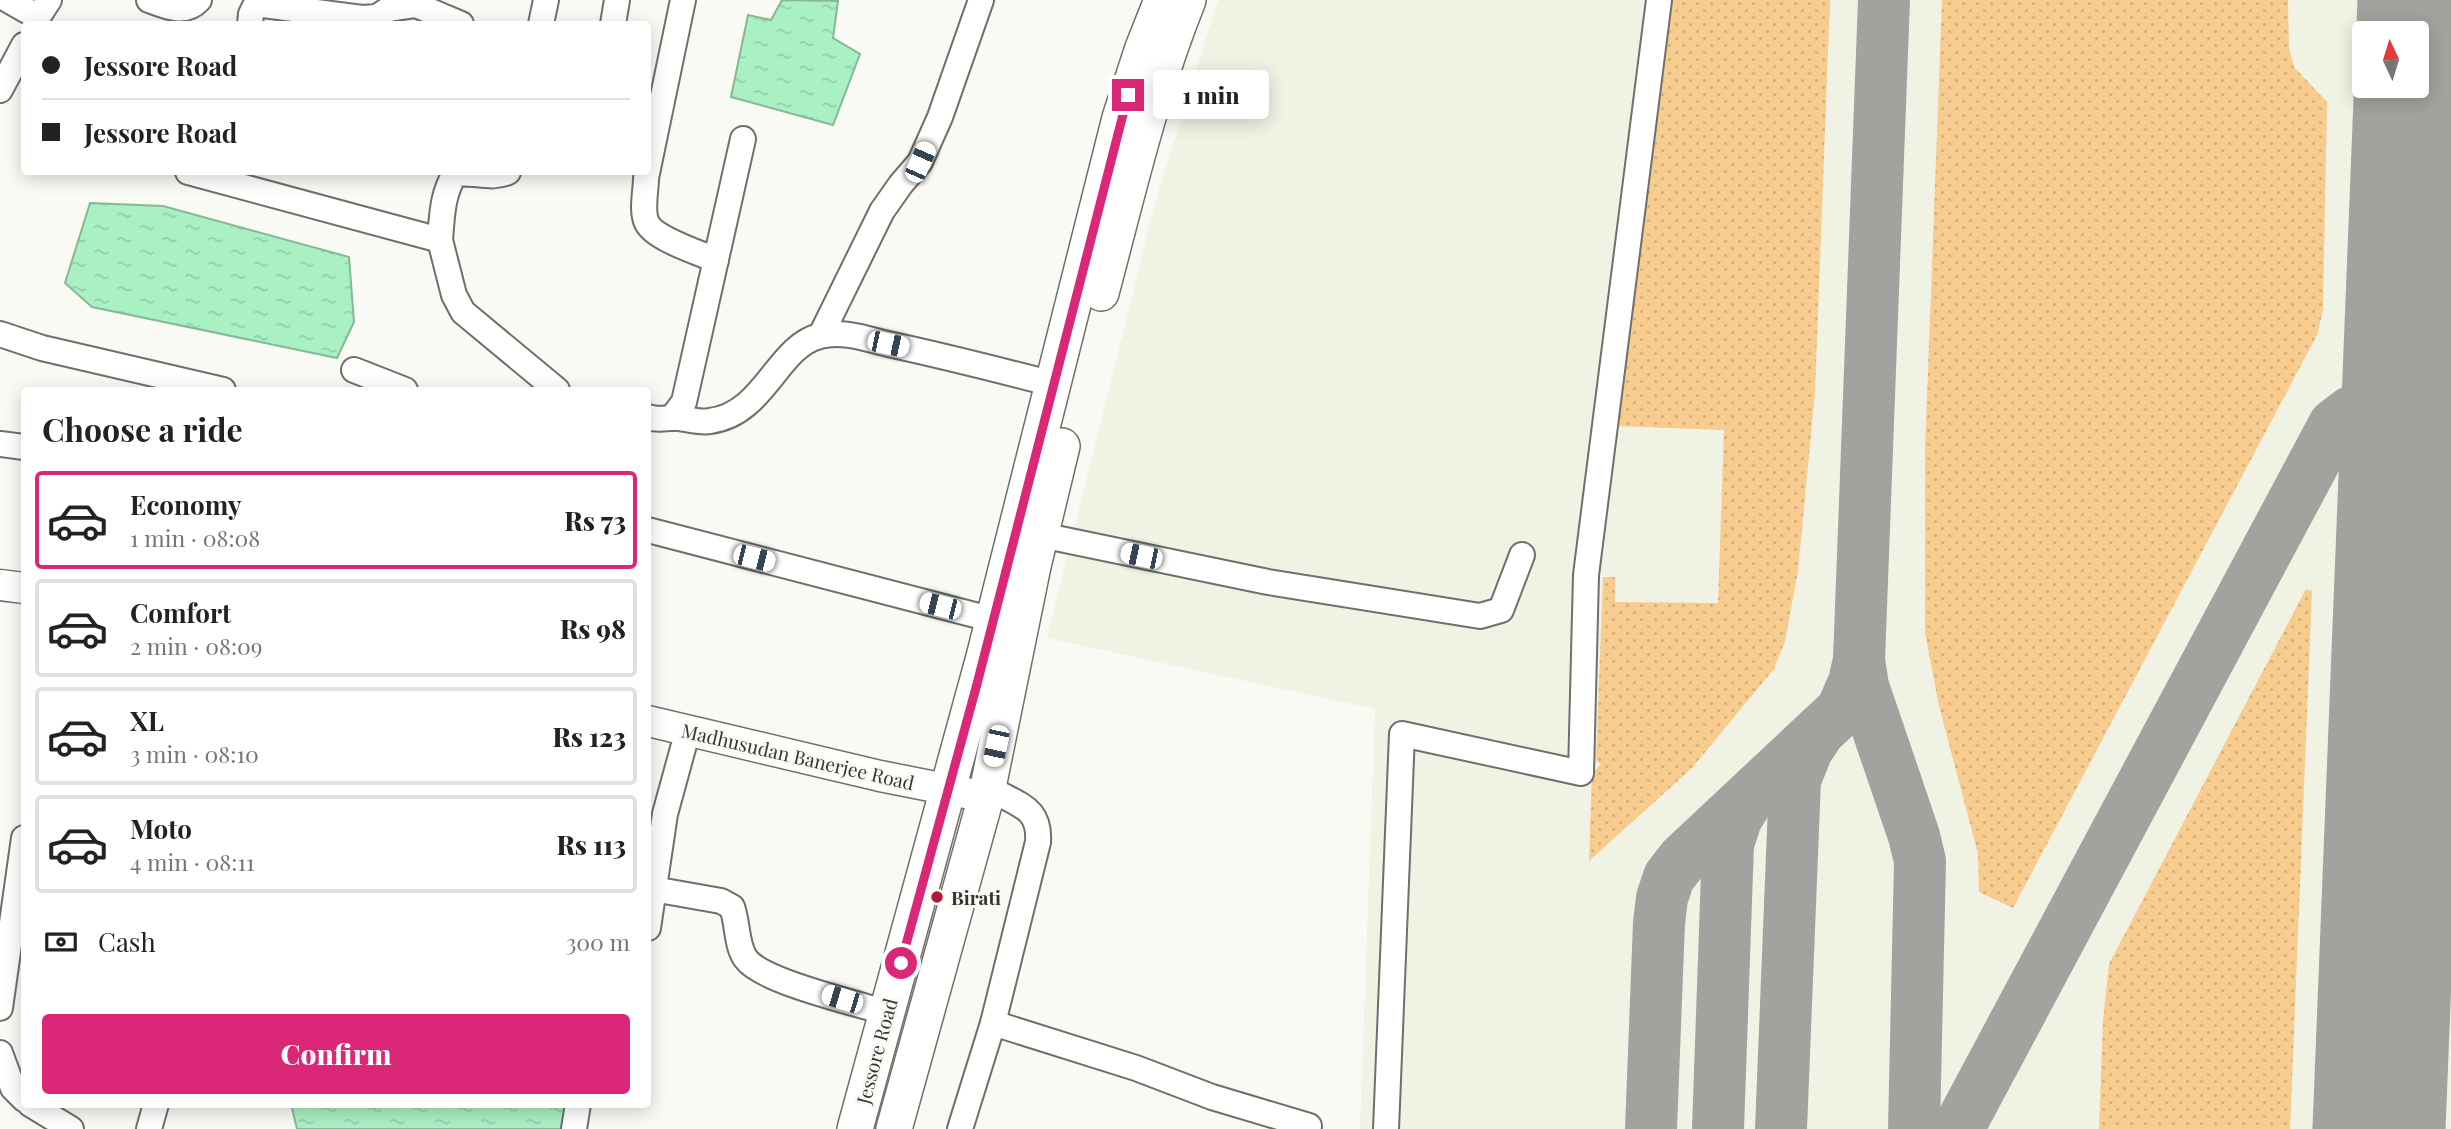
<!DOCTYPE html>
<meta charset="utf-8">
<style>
:root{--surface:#fff;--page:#f2f2f2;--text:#222;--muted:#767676;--line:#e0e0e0;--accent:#db2777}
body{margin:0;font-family:"Playfair Display",serif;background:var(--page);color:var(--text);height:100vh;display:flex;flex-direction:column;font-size:26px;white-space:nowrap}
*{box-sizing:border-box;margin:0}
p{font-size:23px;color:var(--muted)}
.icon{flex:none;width:38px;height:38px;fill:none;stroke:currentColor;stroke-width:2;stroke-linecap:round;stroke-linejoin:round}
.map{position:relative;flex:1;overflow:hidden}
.drawer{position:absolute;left:21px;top:387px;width:630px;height:721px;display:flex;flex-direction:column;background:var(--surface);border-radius:7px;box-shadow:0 4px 18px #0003}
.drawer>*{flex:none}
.hud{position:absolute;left:21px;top:21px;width:630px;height:154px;border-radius:7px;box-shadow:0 4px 18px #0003;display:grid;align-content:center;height:154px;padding:0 21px;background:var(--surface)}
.needle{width:46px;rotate:356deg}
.fabs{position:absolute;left:2352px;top:21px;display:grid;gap:14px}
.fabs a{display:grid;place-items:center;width:77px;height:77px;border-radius:7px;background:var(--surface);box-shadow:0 4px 18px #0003;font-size:35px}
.end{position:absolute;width:32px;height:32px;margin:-16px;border:9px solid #db2777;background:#fff;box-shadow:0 0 0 4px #fff}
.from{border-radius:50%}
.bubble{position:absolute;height:49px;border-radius:7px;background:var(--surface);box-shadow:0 4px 18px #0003;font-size:23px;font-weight:800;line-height:49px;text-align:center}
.car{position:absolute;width:21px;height:42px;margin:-21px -10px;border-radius:9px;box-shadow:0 0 5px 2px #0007;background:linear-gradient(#fff 24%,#345 0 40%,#fff 0 76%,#345 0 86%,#fff 0)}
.hud b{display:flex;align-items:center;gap:24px;height:66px;font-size:26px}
.hud b+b{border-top:2px solid var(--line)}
.hud i{width:18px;height:18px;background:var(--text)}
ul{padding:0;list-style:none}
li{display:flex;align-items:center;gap:21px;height:98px;margin:0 14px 10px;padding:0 7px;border:4px solid var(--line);border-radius:7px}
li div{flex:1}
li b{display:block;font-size:26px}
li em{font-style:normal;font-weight:800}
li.active{border-color:var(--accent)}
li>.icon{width:63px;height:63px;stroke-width:1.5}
h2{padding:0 21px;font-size:32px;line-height:84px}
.pay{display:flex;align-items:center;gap:18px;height:77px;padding:0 21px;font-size:26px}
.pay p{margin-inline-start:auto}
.cta{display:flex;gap:14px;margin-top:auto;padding:14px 21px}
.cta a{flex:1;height:80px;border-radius:7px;background:var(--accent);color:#fff;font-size:28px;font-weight:800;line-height:80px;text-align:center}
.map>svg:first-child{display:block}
</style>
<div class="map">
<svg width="2451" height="1129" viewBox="0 0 2451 1129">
<defs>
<pattern id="grass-dots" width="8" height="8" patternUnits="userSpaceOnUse" patternTransform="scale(1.75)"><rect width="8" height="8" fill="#f7cc8e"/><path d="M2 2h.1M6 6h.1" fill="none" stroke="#d4b07b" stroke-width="1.8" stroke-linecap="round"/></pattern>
<pattern id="water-ripples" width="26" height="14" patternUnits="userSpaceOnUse" patternTransform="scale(1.75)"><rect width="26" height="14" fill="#a9f0c3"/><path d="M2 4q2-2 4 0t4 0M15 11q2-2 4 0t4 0" fill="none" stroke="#92cea8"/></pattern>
</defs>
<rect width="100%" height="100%" fill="#f9faf3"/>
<!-- built -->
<path fill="#f0f3e4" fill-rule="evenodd" d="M 1218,0 L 2451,0 L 2451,1129 L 1360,1129 L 1375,709 L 1047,638 L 1154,206 ZM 2364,33 L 2417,33 L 2417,86 L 2364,86 Z"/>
<!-- grass -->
<g fill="url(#grass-dots)">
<polygon points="1671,0 1830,0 1815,392 1798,571 1785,641 1774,669 1692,768 1589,861 1592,773 1601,764 1596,760 1603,577 1615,577 1615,602 1718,603 1724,430 1613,426 1627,312 1652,158 1663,47"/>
<polygon points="1942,0 2288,0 2289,48 2294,67 2327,102 2323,311 2317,335 2013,908 1979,892 1978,854 1939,706 1925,633 1925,450"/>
<polygon points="2306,589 2312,591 2290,1129 2099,1129 2103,1021 2109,964"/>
</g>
<!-- water -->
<g fill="url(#water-ripples)" stroke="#86b898" stroke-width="2">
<polygon points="782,0 838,1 833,38 860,54 833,125 731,97 748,15 771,20"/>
<polygon points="90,203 163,206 349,257 354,322 337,358 92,307 65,283"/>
<polygon points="291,1104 570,1104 565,1129 297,1129"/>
</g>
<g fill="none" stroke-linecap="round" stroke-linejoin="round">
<!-- taxiway -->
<g stroke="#a2a39e" stroke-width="52">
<polyline points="1884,0 1859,660 1863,686 1914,836 1920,861 1914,1129"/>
<polyline points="1651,1129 1659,923 1662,898 1669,877 1683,859 1842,710 1854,682 1859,660"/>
<polyline points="1718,1129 1728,844 1736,819 1749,798"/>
<polyline points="1781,1129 1795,780 1807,750 1815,738"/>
<polyline points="1958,1129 2334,425 2351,412 2377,418 2395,437 2403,513"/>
</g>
<!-- runway -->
<polyline stroke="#a2a39e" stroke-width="133" points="2379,1129 2424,0"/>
<defs>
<g id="minor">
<polyline points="8,0 38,17 49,0"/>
<path d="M 149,0 C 167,7 185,15 199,0"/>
<path d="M 683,0 L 646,178 C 646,191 641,211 647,223 C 655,239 700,253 716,260"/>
<polyline points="416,5 461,24"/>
<polyline points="250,24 251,14 256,4 362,18 377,17 389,9 416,5 417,0"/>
<polyline points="541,24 546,0"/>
<polyline points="613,24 617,0"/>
<polyline points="0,90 24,45"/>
<polyline points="188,172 440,240 454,295 463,312 557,390"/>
<path d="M 440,240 C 442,217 442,194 455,174 C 473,171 492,180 508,172"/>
<polyline points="0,334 42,348 223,390"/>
<polyline points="821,335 882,211 901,184 920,162 940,117 981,0"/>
<polyline points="354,370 405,390"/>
<path d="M 648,417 C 658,421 668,417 679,418 C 688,419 701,423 710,421 C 765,414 777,346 820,336 C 843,330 867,339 888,344 C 944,356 999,370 1053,384"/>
<polyline points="672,418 684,402 743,139"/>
<polyline points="0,444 24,447"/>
<polyline points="648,530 994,620"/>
<polyline points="1041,535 1268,582 1480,616 1501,610 1522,555"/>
<path d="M 653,889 L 721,901 L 732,907 C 738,923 736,946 746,959 C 763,982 857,1003 887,1013"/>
<polyline points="648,928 665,814 688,730"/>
<polyline points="0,1008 24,838"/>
<polyline points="993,1023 1136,1068 1212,1097 1309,1126"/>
<polyline points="0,1053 13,1088 24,1099"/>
<polyline points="30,1104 71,1129"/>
<polyline points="149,1129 156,1104"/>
<polyline points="574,1129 578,1104"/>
<path d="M 960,1129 L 993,1023 L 1038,842 C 1040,811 1024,807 1000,794 L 986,797"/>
<polyline points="1386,1129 1402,734 1581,773 1586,575 1659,0"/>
</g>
<g id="major">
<polyline points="0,585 24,588"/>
<polyline points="648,721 880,776 986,797"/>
</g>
<g id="highway">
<path d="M 1101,293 C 1127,195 1150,95 1188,0"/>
<polyline points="855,1129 984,657 1120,118 1143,48 1162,0"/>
<polyline points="894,1129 986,797 1033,566 1062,446"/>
</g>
</defs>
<!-- minor casing -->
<use href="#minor" stroke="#6e7069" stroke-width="28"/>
<!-- major casing -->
<use href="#major" stroke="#6e7069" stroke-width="33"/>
<!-- highway casing -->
<use href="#highway" stroke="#6e7069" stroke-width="38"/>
<!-- minor -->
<use href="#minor" stroke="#fff" stroke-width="24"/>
<!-- major -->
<use href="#major" stroke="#fff" stroke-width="30"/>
<!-- highway -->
<use href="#highway" stroke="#fff" stroke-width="35"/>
</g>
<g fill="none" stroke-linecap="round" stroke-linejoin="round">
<!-- route -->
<polyline stroke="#db2777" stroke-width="9" points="901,963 977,684 1128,95"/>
</g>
<!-- markers -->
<circle fill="#ae1a3c" stroke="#f9faf3" stroke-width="2.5" cx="937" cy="897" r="7"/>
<g text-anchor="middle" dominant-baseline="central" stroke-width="6" stroke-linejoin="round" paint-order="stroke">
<!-- street labels -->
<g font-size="19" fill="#343532" stroke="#f9faf3">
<text transform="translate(798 756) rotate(13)">Madhusudan Banerjee Road</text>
<text transform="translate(876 1051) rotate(-75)">Jessore Road</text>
</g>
<!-- poi labels -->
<g font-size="19" font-weight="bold" fill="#343532" stroke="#f9faf3" text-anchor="start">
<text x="951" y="897">Birati</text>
</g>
</g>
</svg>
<div class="fabs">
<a><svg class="needle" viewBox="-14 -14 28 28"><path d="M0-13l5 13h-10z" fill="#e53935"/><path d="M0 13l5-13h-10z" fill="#767676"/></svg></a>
</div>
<i class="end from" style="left:901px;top:963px"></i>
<i class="end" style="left:1128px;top:95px"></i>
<div class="bubble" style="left:1153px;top:70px;width:116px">1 min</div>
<i class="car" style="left:920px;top:162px;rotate:24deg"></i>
<i class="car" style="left:888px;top:344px;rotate:102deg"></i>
<i class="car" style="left:1141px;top:556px;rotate:282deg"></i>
<i class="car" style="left:754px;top:558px;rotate:104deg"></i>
<i class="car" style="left:940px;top:606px;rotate:284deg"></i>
<i class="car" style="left:996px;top:746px;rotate:192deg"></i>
<i class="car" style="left:842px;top:999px;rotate:287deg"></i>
<div class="hud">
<b><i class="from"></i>Jessore Road</b>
<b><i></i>Jessore Road</b>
</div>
<section class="drawer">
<h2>Choose a ride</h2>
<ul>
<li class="active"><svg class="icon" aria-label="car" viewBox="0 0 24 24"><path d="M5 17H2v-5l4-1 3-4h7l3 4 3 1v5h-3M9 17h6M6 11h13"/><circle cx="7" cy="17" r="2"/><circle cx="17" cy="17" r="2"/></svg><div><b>Economy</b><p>1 min · 08:08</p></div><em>Rs 73</em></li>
<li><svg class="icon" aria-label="car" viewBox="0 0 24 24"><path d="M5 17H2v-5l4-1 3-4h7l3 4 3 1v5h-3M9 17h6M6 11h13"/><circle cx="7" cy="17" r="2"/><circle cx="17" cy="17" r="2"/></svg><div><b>Comfort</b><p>2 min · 08:09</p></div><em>Rs 98</em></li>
<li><svg class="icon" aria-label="car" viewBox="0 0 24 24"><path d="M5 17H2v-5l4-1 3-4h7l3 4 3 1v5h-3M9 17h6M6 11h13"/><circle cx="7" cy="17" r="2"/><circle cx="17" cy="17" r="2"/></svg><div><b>XL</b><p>3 min · 08:10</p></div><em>Rs 123</em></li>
<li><svg class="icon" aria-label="car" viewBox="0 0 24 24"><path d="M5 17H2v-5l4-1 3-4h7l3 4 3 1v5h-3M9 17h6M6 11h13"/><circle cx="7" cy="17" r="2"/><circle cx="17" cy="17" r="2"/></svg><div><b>Moto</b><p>4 min · 08:11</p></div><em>Rs 113</em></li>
</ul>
<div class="pay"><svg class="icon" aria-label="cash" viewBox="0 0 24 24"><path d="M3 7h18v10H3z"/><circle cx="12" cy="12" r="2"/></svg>Cash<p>300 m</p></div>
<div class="cta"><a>Confirm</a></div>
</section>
</div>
